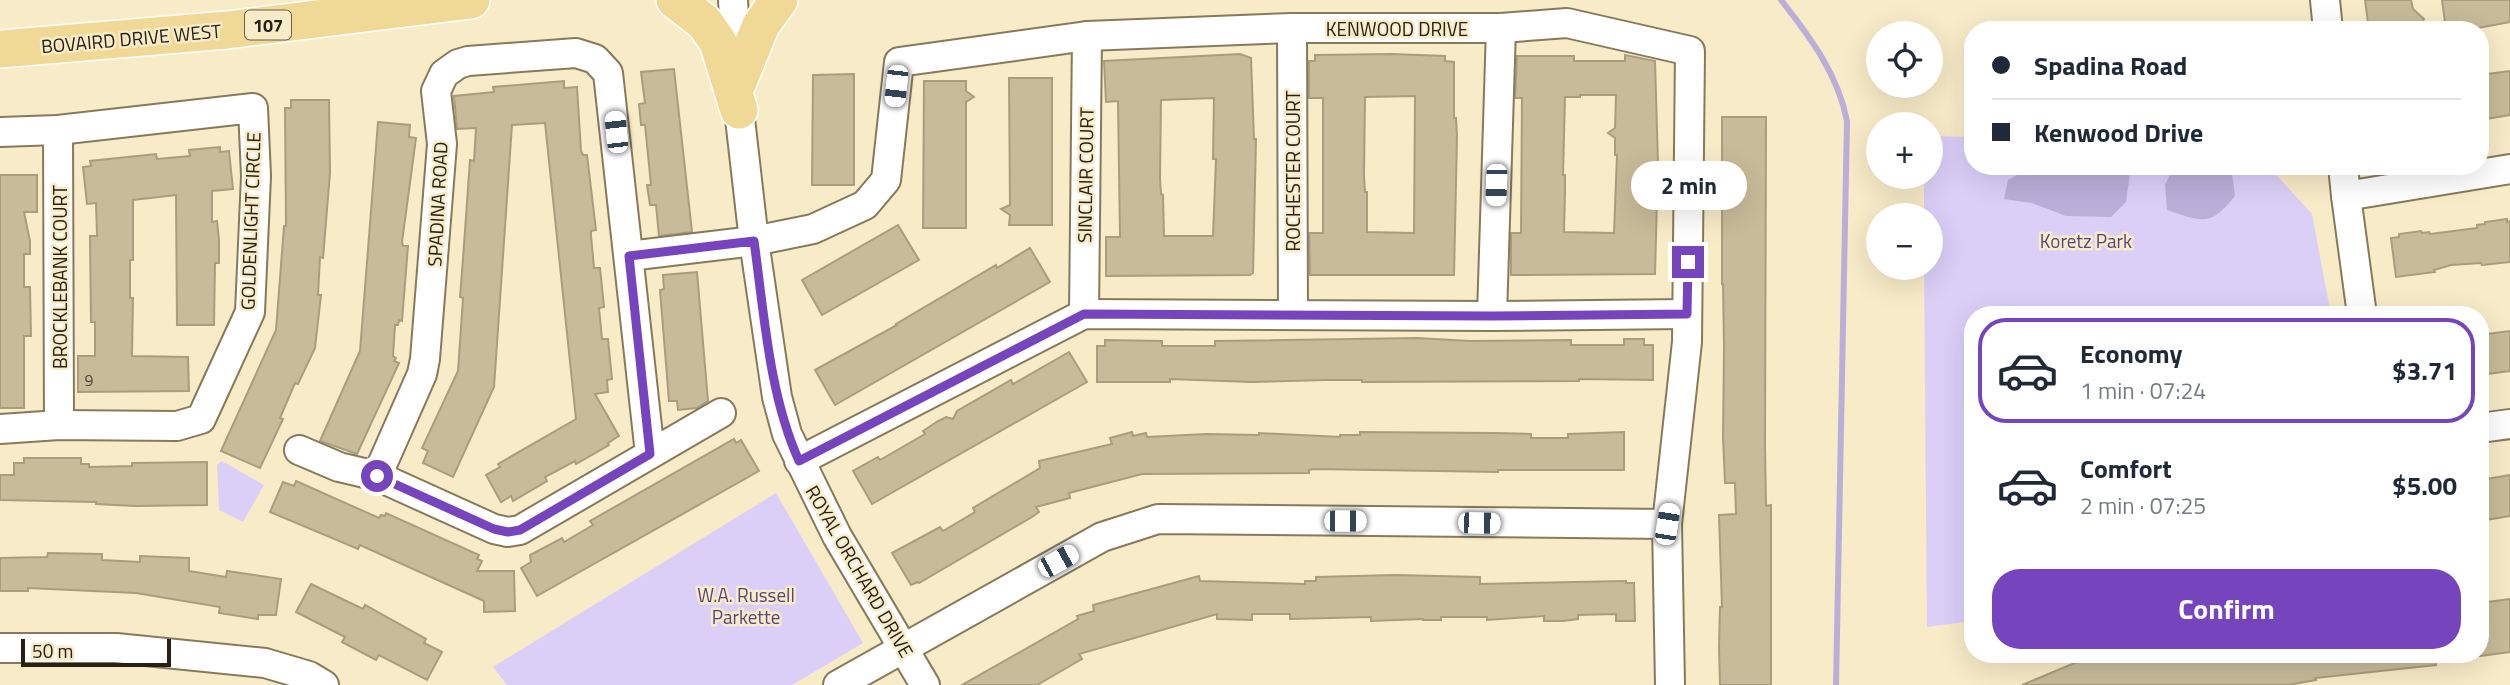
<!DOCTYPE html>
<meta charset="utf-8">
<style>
:root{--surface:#fff;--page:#f2f2f3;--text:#1f2937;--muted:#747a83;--line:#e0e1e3;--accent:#7645bd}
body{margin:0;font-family:"Titillium Web",sans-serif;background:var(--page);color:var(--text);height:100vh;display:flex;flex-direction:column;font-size:26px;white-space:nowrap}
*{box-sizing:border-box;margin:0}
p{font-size:23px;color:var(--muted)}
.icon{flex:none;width:38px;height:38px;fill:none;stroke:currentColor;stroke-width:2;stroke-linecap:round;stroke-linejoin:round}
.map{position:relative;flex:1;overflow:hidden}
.details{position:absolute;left:1964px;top:306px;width:525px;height:357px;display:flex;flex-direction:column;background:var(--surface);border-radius:28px;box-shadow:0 7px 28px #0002}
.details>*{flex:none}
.hud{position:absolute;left:1964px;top:21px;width:525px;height:154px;border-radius:28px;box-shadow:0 7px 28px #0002;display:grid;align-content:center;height:154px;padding:0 28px;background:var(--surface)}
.tools{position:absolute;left:1866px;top:21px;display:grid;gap:14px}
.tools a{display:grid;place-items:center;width:77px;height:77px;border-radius:50%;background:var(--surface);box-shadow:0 7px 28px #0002;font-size:35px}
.scale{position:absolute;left:21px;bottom:18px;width:150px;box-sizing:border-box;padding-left:7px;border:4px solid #262114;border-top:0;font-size:19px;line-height:24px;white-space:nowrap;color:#262114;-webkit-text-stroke:5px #f8ebc8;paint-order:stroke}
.end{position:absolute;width:32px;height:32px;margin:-16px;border:9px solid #7645bd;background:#fff;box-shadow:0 0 0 4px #fff}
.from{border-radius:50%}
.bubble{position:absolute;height:49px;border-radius:24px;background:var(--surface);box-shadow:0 7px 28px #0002;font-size:23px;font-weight:700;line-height:49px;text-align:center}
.car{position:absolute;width:21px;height:42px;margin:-21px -10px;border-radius:9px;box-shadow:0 0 5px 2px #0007;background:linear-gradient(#fff 24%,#345 0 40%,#fff 0 76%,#345 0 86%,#fff 0)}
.hud b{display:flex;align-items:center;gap:24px;height:66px;font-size:26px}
.hud b+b{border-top:2px solid var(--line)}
.hud i{width:18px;height:18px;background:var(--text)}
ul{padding:12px 0 0;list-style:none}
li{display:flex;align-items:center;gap:21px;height:105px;margin:0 14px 10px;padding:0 14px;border:4px solid transparent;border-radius:28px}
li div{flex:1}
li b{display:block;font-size:26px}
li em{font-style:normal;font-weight:700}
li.current{border-color:var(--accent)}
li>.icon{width:63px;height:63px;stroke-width:1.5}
.button{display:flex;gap:14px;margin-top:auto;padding:14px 28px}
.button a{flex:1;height:80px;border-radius:28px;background:var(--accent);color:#fff;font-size:28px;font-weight:700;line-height:80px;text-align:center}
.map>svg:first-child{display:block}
</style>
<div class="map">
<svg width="2510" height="685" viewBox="0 0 2510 685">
<rect width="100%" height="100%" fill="#f8ebc8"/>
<!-- green -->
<g fill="#dbcff8">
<polygon points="1930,136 1972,137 1972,166 2268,166 2312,214 2331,315 1972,315 1972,621 1927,627 1924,268 1930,268 1930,215 1924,215 1924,177 1930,177"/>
<polygon points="222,461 264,485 243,522 219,510 217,465"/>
<polygon points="776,493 863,643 792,685 507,685 493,667"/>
</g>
<!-- forest -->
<g fill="#bbaed9">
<polygon points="2033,166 2054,166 2087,173 2130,173 2126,202 2111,217 2066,216 2032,203 2004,199 2008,180"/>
<path d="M 2174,166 L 2223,166 L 2232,174 L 2235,196 C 2210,227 2203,222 2167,210 L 2165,185 Z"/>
</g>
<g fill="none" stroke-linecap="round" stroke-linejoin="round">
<!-- stream -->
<path stroke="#bbaed9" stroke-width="6" d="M 1781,0 C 1810,37 1838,74 1847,121 L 1836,685"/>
</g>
<!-- building -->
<g fill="#c7bb99" stroke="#aa9d7d" stroke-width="2" fill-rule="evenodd">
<polygon points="2365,0 2411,0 2413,9 2424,19 2419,30 2369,30"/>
<polygon points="2442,0 2510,0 2510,22 2468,30 2446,30"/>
<path d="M 1240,54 L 1251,58 L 1254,139 L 1256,139 L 1253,273 L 1250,275 L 1106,276 L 1106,237 L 1120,237 L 1118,101 L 1106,102 L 1104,61 ZM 1214,98 L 1213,159 L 1216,159 L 1213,236 L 1164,236 L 1163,195 L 1161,194 L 1160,178 L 1161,100 Z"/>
<path d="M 1392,54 L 1445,56 L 1445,61 L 1454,62 L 1454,118 L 1456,118 L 1457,136 L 1454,275 L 1310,275 L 1309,233 L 1323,233 L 1323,98 L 1309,98 L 1309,61 L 1315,61 L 1315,55 ZM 1415,96 L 1414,233 L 1367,232 L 1367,192 L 1365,192 L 1364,175 L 1365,97 Z"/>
<path d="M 1625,55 L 1655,61 L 1658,164 L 1655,274 L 1511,275 L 1511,233 L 1521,233 L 1522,98 L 1515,98 L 1517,56 L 1574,56 L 1574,61 L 1625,61 ZM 1580,95 L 1616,95 L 1615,128 L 1608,133 L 1615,138 L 1615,155 L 1617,155 L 1614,233 L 1564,232 L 1565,192 L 1565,175 L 1563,175 L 1565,97 L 1580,97 Z"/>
<polygon points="674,69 692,232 659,236 656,205 650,205 647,185 651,185 645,125 641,125 639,104 645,103 641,72"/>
<polygon points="2510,71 2510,115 2480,120 2480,75"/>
<polygon points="854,74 854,185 812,185 813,75"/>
<polygon points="1009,78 1052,78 1052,225 1009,225 1010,215 1001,209 1010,205"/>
<polygon points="564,81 564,88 577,87 581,151 583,155 587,155 596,230 591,231 591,235 594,268 600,268 604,307 599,308 602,339 608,339 612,379 607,380 608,392 595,394 619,436 608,443 609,445 576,464 575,461 545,477 547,481 513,501 511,496 501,502 486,475 500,467 498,464 576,419 545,123 512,125 494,387 453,477 423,463 428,451 422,448 458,371 463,298 460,297 463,259 470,160 474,161 476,128 457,129 454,96 494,92 493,87"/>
<polygon points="924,81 966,81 966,91 974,97 966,102 966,228 923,228"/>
<polygon points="291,100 329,100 330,173 323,258 320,257 318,295 321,295 315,348 298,384 295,383 280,418 283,419 260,468 221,451 276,330 284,226 286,226 285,108 291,108"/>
<polygon points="1722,117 1766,117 1765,446 1766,506 1771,505 1771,685 1720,685 1719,647 1720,607 1722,607 1719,515 1736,514 1735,483 1725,483 1723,438 1724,347 1723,284 1722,284"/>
<polygon points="378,122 410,125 409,137 416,138 402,242 403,246 408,246 402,321 399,320 398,325 395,325 393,356 396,358 394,361 399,363 357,454 320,441 360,351"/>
<polygon points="220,147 220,152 229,151 233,189 212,191 212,222 217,221 219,240 219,263 215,263 214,325 177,325 176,195 133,200 133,260 130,260 130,298 133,298 132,356 188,357 189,391 78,392 78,356 95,356 95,322 91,322 90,236 97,236 96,203 87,204 83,167 91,166 90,161 156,154 157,159 190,156 189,150"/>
<polygon points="0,175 37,175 37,212 24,212 30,241 30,254 24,254 24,287 30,287 31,336 24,336 24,408 0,408"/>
<polygon points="2507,219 2507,222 2510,221 2510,262 2482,265 2481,263 2451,265 2434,270 2435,272 2396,277 2391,238 2399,237 2399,234 2421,231 2422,233 2429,232 2430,234 2477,228 2477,225 2485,224 2485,222"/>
<polygon points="898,225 919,260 822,315 802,280"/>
<polygon points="1030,248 1050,282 835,405 815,370 897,325 896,324 996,265 997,268"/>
<polygon points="697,272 708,401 697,408 678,410 677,401 669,401 660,290 664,289 663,275"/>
<polygon points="2510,331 2510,371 2480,375 2480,335"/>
<polygon points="1417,338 1470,341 1571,340 1571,345 1624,345 1624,339 1644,339 1644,345 1653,345 1653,380 1579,379 1579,381 1362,382 1362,380 1325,380 1251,382 1170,379 1170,382 1097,382 1097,346 1105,346 1105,340 1162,341 1162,346 1215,346 1215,341"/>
<polygon points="1069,352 1087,382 872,504 853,471 878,457 880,460 925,434 923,431 938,421 946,417 953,419 957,411 1011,380 1013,384"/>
<polygon points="1132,432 1133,436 1146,433 1147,437 1206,434 1259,435 1259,433 1340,437 1340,435 1360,435 1360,432 1495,433 1531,434 1531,438 1568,438 1568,434 1624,432 1624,470 1498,470 1498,472 1313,469 1309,470 1309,473 1142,474 1069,493 1070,498 1036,507 1039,512 1032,517 919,583 918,582 911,585 892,553 940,527 943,531 975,512 973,508 1040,468 1039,461 1112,444 1110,438"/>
<polygon points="734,439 736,443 741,440 759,471 537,596 521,568 531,562 530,555 562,538 564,542 593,525 590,521"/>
<polygon points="24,458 81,458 81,464 89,464 89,467 132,466 132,463 207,462 207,505 135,506 96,504 96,502 0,500 0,475 14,475 14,463 24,463"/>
<polygon points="2510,475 2510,516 2480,521 2480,480"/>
<polygon points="296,481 379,518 381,515 385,516 386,513 479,555 477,559 482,561 477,571 514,571 515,611 484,612 484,601 360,545 358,549 270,512 283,482 294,486"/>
<polygon points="48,553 102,554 102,560 140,562 140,556 189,558 189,571 226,577 227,571 281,579 276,615 258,615 258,619 219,613 220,607 136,593 28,588 28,591 0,591 0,558 47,557"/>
<polygon points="1395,575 1480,577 1480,584 1626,581 1626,583 1634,583 1635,621 1616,621 1616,614 1578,615 1578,619 1563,621 1544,621 1544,616 1487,620 1487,617 1441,617 1441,620 1423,620 1423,619 1371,621 1371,617 1290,619 1290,614 1252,614 1252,620 1217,619 1217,614 1079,654 1082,659 1037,685 962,685 1078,619 1077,616 1094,611 1093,605 1199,576 1200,581 1305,584 1305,581 1316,581 1316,577"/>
<polygon points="311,584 363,609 365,605 426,639 424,643 442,652 427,680 379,655 376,660 342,642 345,637 296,612"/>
<polygon points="2510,599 2510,652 2480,656 2480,603"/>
<polygon points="2112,654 2115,657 2133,654 2435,654 2436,665 2315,678 2316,680 2288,685 2022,685 2077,662"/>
</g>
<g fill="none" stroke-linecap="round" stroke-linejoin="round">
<defs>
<g id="minor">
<polyline points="733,0 739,110 754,241 777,397 787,434 837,536 925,685"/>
<polyline points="2325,0 2328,30"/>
<polyline points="1292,28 1293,315"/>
<polyline points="58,130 59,425"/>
<polyline points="0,132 58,130 253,108 256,176 250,312 201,419 177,426 59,425 0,429"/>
<polyline points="2343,166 2346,196"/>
<polyline points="629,256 754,241 813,229 865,205 886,180 899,62 1087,36 1292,28 1501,28 1567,23 1690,51 1687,342 1667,524"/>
<polyline points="1084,314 1087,36"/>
<polyline points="2362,315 2346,196 2510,169"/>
<polyline points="1492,316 1501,28"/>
<polyline points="2480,428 2510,424"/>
<polyline points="299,450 339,467 377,476"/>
<polyline points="650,454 608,73 595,59 576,53 468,61 458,64 444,74 436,91 442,144 425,359 422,374 377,476 494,529 508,532 520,530 721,413"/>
<polyline points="799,461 1084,314 1492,316 1687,314"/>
<polyline points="0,648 116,648 265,663 309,676 324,685"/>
<polyline points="838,685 1102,537 1158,519 1667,524 1670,685"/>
</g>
<g id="major">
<polyline points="675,0 704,22 718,42 739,110"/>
<polyline points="0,49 227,30 471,0"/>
<polyline points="737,84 761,25 779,0"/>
</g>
</defs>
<!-- minor casing -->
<use href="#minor" stroke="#867a5b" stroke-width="32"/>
<!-- major casing -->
<use href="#major" stroke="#fff" stroke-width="40"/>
<!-- minor -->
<use href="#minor" stroke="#fff" stroke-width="28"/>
<!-- major -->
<use href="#major" stroke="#f0d996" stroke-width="37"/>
</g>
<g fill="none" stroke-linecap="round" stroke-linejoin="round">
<!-- route -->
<path stroke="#7645bd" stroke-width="9" d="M 377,476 L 494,529 L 508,532 L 520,530 L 650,454 L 629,256 L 754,241 C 764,312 769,395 799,461 L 1084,314 L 1492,316 L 1687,314 L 1688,262"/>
</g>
<g text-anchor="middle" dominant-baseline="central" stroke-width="5" stroke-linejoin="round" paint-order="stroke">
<!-- number labels -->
<g font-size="16" fill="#4e4835">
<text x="89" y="380">9</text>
</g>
<!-- shield labels -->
<rect fill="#f8ebc8" stroke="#655e4a" stroke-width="2" x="245" y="10.5" width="46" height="29" rx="5"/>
<g font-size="18" font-weight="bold" fill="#262114">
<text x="268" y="25">107</text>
</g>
<!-- street labels -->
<g font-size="19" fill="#262114" stroke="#f8ebc8">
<text x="1397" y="28">KENWOOD DRIVE</text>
<text transform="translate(131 38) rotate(-5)">BOVAIRD DRIVE WEST</text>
<text transform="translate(1292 171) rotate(-90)">ROCHESTER COURT</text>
<text transform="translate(1085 175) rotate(-89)">SINCLAIR COURT</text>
<text transform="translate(437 204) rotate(-87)">SPADINA ROAD</text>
<text transform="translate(250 221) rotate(-88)">GOLDENLIGHT CIRCLE</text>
<text transform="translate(59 277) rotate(-90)">BROCKLEBANK COURT</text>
<text transform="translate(860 571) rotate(60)">ROYAL ORCHARD DRIVE</text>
</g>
<!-- park labels -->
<g font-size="19" fill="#59457d" stroke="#f8ebc8">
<text x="2086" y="240">Koretz Park</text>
<text x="746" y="594">W.A. Russell<tspan x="746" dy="22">Parkette</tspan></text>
</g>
</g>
</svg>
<div class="tools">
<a><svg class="icon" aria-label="locate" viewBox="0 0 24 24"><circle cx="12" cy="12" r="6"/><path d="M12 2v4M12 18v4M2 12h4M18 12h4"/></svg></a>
<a>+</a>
<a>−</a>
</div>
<div class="scale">50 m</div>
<i class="end from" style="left:377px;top:476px"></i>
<i class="end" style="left:1688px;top:262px"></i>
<div class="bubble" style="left:1631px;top:161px;width:116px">2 min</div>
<i class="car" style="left:896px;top:86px;rotate:186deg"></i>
<i class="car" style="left:616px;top:132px;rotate:354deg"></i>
<i class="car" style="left:1496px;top:185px;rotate:182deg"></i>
<i class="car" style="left:1345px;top:521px;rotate:90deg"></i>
<i class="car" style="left:1479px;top:523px;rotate:91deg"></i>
<i class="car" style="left:1667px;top:524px;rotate:9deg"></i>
<i class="car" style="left:1058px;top:561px;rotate:61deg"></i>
<div class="hud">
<b><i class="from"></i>Spadina Road</b>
<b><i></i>Kenwood Drive</b>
</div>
<section class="details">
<ul>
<li class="current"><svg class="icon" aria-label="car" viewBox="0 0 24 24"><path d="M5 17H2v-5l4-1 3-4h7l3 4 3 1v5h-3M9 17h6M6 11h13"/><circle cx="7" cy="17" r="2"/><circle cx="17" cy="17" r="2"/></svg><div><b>Economy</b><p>1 min · 07:24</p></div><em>$3.71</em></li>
<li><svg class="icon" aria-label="car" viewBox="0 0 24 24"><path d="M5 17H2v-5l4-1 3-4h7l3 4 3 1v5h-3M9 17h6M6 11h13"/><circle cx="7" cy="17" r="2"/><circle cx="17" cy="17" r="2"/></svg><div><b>Comfort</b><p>2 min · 07:25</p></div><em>$5.00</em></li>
</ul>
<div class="button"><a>Confirm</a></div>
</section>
</div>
